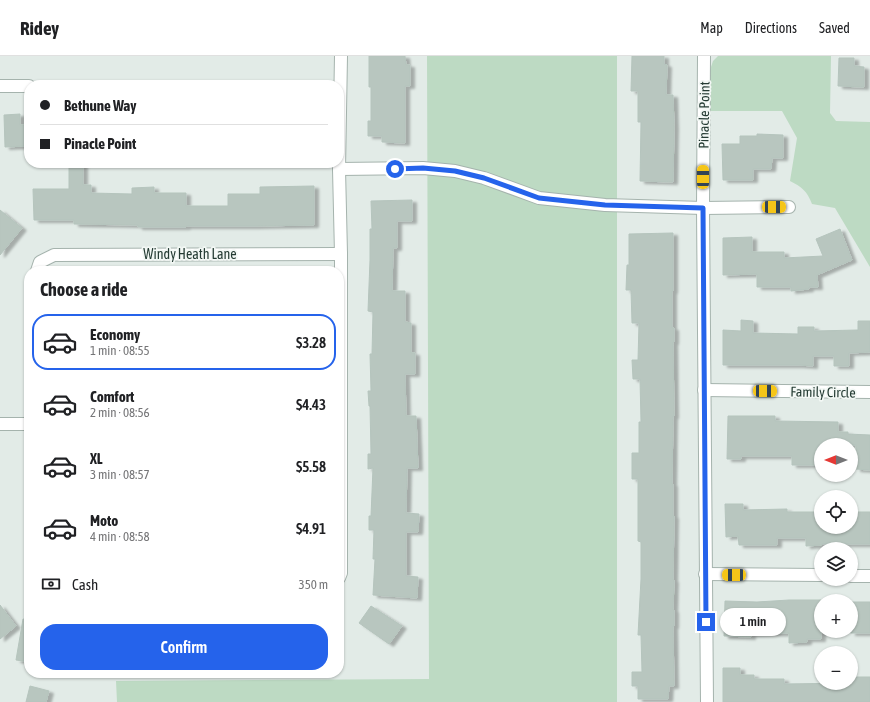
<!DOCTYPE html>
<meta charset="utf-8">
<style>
:root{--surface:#fff;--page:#f6f6f6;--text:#202124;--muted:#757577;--line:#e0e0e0;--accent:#2563eb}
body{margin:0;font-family:"Asap Condensed",sans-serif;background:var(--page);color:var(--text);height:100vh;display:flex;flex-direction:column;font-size:15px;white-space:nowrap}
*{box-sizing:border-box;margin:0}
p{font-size:13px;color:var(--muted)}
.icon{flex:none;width:22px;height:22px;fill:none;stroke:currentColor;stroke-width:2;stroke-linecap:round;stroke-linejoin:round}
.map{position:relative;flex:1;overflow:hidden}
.panel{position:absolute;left:24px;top:210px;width:320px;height:412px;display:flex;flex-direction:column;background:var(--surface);border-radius:16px;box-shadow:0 1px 3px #0004}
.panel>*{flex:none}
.top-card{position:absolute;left:24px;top:24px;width:320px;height:88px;border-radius:16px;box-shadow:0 1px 3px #0004;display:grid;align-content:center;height:88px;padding:0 16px;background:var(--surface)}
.needle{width:26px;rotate:270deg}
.tools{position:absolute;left:814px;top:382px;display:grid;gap:8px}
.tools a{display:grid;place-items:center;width:44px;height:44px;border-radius:50%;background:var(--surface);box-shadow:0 1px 3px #0004;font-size:20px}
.end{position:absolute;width:18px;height:18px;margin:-9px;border:5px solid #2563eb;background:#fff;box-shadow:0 0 0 2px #fff}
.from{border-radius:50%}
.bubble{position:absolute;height:28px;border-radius:14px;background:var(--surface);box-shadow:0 1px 3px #0004;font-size:13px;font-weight:600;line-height:28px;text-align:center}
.car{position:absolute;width:12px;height:24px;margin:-12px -6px;border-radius:5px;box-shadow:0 0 3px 1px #0007;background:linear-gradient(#f5c518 24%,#345 0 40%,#f5c518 0 76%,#345 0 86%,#f5c518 0)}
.top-card b{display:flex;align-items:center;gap:14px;height:38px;font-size:15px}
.top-card b+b{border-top:1px solid var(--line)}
.top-card i{width:10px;height:10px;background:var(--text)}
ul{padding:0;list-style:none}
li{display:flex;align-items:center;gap:12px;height:56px;margin:0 8px 6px;padding:0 8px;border:2px solid transparent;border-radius:16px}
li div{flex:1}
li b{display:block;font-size:15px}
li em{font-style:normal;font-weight:600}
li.active{border-color:var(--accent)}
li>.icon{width:36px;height:36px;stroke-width:1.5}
h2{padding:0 16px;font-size:18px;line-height:48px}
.pay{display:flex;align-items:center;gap:10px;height:44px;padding:0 16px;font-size:15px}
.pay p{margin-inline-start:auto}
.button{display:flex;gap:8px;margin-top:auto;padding:8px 16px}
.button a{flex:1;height:46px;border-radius:16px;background:var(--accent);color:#fff;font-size:16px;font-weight:600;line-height:46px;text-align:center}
header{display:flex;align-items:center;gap:24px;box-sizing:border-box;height:56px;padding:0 20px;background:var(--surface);border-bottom:1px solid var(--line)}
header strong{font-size:19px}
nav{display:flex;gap:22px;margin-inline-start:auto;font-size:14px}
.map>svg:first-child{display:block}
</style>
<header>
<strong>Ridey</strong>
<nav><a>Map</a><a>Directions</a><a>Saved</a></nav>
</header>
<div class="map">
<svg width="870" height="646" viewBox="0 0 870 646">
<defs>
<filter id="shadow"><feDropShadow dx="4.5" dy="2.5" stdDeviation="1" flood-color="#0004"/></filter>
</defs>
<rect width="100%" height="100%" fill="#e2ebe7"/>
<!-- green -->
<g fill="#bddac3">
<polygon points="427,0 617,0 617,646 117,646 116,625 429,623"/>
<path d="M 718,0 L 831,0 L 830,57 L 836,65 L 870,66 L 870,211 L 835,152 L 812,148 C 807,135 802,131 790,125 L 797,82 L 782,55 L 710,55 L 710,14 L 713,5 Z"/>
</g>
<!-- building -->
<g fill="#b8c6bf" stroke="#b5c4bd" filter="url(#shadow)">
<polygon points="369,0 405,0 406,9 410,9 410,30 405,30 405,87 382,86 382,80 368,80 368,65 371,65 371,31 369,31"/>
<polygon points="632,0 664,0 664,8 667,9 666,39 673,39 674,71 673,126 640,125 641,66 638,66 638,35 631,35"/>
<polygon points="839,2 854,2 854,10 864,11 864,31 838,30"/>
<polygon points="20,58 20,69 26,69 26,90 5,91 4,59"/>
<polygon points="757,78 783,79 783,102 772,102 771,113 753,113 753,124 723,124 722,88 740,88 740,80 757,80"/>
<polygon points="69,107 83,107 83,129 91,129 91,137 132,138 132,132 154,131 154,137 186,137 186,150 228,150 228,138 260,138 260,131 314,130 314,169 256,170 186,170 186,171 138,171 138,169 74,168 74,164 34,164 33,133 69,133"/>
<polygon points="412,144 412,165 397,165 397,192 393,192 392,235 405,235 405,266 411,267 411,297 415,297 415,318 405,318 406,360 416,360 418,412 407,412 406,457 419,458 418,476 406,476 406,520 418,521 417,542 373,539 375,503 373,503 374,474 369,474 369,460 371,460 373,412 368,413 368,398 371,398 370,350 369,350 368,335 371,335 370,298 372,298 373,256 368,255 370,204 370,173 372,173 371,145"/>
<polygon points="0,154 22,172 0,199"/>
<polygon points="840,173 852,204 817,219 818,231 809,231 809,233 791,235 791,231 757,231 757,218 723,219 723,182 752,181 752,196 784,196 784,202 823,200 816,183"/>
<polygon points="673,177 673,235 672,235 672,272 674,272 674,286 673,286 674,360 673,360 672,428 673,428 673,460 674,460 673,524 674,524 673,554 674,554 674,570 673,570 674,630 669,630 668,643 638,643 638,630 632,630 632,616 642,616 641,579 638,579 641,523 641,486 638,485 638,423 632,423 632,397 639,397 639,366 641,366 640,323 633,323 632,304 638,304 639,267 632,267 631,234 626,234 627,209 629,209 629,178"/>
<polygon points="741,264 753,265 753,277 798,278 798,271 814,271 814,275 858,274 858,265 870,265 870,296 849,297 849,310 834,310 834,300 813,300 813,310 799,309 723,309 723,274 741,275"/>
<polygon points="728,360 775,360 775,365 838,366 838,376 848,376 848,378 870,379 870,414 856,413 856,389 818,389 818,409 792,409 792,400 741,400 741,403 727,403"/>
<polygon points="725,448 743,448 743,454 787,453 787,456 821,456 821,471 851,471 851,456 870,456 870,488 822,488 822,489 806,490 806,482 777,482 777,489 739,489 738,480 726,481"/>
<polygon points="789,544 821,544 821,583 807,583 807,586 789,587 789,577 751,578 751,581 724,580 725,545 757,546"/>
<rect x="851" y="546" width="19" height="31"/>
<polygon points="0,549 16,570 0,583"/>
<polygon points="371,550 402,570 389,588 359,567"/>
<polygon points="23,563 29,564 29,606 16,604"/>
<polygon points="723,612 740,612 740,619 754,619 754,623 784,623 784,628 851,627 851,621 870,621 870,646 723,646"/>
<polygon points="30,630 49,635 46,646 26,646"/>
</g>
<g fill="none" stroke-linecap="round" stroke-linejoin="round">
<defs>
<g id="minor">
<polyline points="704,0 703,152 707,646"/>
<polyline points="0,30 29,30"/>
<polyline points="339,113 423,112 455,115 484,122 539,142 605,149 703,152 789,151"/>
<polyline points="37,215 40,206 54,199 341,198"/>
<polyline points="704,334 870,336"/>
<polyline points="0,368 29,368"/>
<polyline points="705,518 821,519"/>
<polyline points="851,520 870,520"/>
<polyline points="339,522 341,517 341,198 339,113 341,0"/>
</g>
</defs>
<!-- minor casing -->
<use href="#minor" stroke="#a5b3ad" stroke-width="14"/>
<!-- minor -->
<use href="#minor" stroke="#fff" stroke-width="12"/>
</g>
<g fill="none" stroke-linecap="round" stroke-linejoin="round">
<!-- route -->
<polyline stroke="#2563eb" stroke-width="5" points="395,113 423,112 455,115 484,122 539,142 605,149 703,152 706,566"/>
</g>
<g text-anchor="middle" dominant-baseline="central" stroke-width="3.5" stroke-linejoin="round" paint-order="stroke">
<!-- street labels -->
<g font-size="14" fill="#243b33" stroke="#f3f8f5">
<text transform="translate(704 59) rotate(-89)">Pinacle Point</text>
<text x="190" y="198">Windy Heath Lane</text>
<text transform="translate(823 336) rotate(1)">Family Circle</text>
</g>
</g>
</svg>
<div class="tools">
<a><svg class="needle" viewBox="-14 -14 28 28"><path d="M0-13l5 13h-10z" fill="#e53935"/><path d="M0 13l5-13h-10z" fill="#757577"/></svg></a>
<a><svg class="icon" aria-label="locate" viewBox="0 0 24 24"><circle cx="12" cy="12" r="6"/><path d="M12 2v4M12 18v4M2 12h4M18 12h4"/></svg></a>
<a><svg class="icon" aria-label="layers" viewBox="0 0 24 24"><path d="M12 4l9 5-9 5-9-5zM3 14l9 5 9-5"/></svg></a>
<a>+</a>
<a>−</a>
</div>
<i class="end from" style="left:395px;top:113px"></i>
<i class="end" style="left:706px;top:566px"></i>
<div class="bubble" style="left:720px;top:552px;width:66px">1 min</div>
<i class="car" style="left:703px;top:121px;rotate:0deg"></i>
<i class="car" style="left:774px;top:151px;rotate:90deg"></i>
<i class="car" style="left:765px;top:335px;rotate:91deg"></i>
<i class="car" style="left:734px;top:519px;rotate:270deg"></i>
<div class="top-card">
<b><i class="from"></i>Bethune Way</b>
<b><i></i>Pinacle Point</b>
</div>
<section class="panel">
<h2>Choose a ride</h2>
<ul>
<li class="active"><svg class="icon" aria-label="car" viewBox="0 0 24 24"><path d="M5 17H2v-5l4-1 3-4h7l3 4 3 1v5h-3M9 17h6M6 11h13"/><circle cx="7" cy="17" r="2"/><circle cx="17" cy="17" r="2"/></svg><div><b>Economy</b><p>1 min · 08:55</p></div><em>$3.28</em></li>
<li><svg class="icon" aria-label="car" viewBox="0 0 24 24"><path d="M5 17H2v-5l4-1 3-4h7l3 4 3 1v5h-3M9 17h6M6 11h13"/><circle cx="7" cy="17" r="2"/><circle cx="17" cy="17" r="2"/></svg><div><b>Comfort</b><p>2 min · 08:56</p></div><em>$4.43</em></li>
<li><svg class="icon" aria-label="car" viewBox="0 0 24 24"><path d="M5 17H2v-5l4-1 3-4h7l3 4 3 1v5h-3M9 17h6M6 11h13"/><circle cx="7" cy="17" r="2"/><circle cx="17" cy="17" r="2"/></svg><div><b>XL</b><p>3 min · 08:57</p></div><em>$5.58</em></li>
<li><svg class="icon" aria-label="car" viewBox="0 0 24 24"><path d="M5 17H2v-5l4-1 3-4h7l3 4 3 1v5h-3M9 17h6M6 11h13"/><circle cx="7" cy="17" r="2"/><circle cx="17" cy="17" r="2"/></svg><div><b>Moto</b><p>4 min · 08:58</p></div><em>$4.91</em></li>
</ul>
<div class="pay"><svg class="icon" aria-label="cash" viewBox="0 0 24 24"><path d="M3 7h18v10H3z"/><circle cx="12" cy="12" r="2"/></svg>Cash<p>350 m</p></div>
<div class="button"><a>Confirm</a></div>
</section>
</div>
